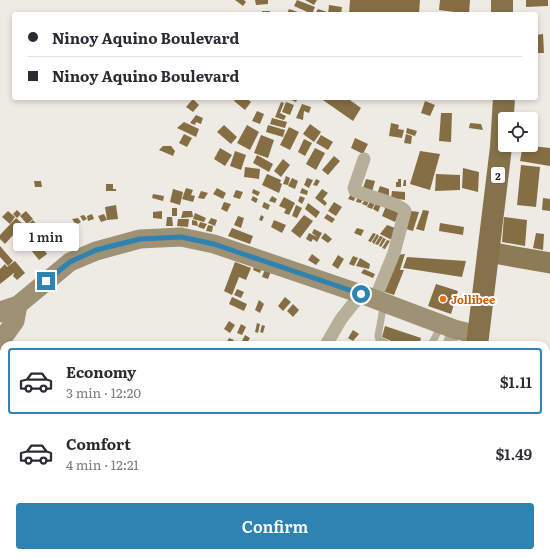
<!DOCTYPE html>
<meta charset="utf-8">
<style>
:root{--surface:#fff;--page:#f7f7f7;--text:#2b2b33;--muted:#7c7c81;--line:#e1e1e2;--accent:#2e83b2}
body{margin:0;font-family:Literata,serif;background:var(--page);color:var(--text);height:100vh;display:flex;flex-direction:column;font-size:15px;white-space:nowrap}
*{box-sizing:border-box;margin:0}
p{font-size:13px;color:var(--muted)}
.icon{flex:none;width:22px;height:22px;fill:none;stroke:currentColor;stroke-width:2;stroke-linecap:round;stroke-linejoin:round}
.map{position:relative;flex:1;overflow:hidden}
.side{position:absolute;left:0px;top:341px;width:550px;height:216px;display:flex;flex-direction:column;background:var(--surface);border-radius:12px 12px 0 0;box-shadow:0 2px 6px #0003}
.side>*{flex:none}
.guide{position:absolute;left:12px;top:12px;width:526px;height:88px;border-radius:4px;box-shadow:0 2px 6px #0003;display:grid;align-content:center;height:88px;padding:0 16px;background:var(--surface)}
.buttons{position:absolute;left:498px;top:112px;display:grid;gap:8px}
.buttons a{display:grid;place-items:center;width:40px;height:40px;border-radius:4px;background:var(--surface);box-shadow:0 2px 6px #0003;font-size:20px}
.end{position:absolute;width:18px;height:18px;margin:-9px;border:5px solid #2e83b2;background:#fff;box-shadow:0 0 0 2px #fff}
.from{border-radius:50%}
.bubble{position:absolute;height:28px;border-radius:4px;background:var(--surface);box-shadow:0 2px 6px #0003;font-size:13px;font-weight:600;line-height:28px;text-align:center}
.guide b{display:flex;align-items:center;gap:14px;height:38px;font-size:15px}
.guide b+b{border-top:1px solid var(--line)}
.guide i{width:10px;height:10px;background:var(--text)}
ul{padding:7px 0 0;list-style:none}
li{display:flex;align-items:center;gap:12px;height:66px;margin:0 8px 6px;padding:0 8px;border:2px solid transparent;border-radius:4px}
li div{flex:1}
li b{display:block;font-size:15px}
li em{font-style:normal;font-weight:600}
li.on{border-color:var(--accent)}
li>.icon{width:36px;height:36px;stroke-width:1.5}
.primary-button{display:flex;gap:8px;margin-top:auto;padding:8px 16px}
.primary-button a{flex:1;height:46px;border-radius:4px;background:var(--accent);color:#fff;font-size:16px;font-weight:600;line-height:46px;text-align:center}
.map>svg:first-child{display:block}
</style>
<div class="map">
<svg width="550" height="557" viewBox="0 0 550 557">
<rect width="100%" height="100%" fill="#eeebe5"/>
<!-- building -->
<g fill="#866e44">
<polygon points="235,0 244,0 246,2 243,6"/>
<polygon points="255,0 268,0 268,4 256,5"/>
<polygon points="297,0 315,7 312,14 294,6"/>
<polygon points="305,0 317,0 314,5"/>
<polygon points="350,0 420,0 419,14 349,14"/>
<polygon points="440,0 470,0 469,14 439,10"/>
<polygon points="526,0 548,0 548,6 526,7"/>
<polygon points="329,5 342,7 341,14 328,14"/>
<polygon points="289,9 298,12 298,14 287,14"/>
<polygon points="318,9 327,12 326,14 315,14"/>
<rect x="262" y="11" width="8" height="3"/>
<polygon points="543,34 544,53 536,53 536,35"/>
<polygon points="236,98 246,98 251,102 245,110 234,101"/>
<polygon points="287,98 298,98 296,102"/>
<polygon points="320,98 347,98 361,108 353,121"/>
<polygon points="193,99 199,105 193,112 186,107"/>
<polygon points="425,101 435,105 430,116 421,113"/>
<polygon points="281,102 284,103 280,113 286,116 284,120 275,117"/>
<polygon points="286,102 294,105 290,115 282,112"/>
<polygon points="302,104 311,107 309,113 304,111 303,120 296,118"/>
<polygon points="257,111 264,114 260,124 252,121"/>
<polygon points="441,113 452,113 451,142 439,141"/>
<polygon points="196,115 203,118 201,124 196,122 195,125 190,123"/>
<polygon points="272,118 287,122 285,128 270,124"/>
<polygon points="184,122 199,129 196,137 177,128"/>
<polygon points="391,123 399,125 398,129 404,130 402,138 389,136"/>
<polygon points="470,123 481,124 483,130 469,128"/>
<polygon points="310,124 321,132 314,142 303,134"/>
<polygon points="224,125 237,137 231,144 217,132"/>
<polygon points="247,125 259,132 250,150 237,143"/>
<polygon points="268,125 285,130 283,137 266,132"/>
<polygon points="289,127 299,132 290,150 280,145"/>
<polygon points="407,128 417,131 415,136 406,133"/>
<polygon points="184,134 192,138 187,147 179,143"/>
<polygon points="406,134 412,136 411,144 404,143"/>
<polygon points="261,135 274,140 268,158 254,153"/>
<polygon points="321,135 333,142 328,150 316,143"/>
<polygon points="355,138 368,144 363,154 351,148"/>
<polygon points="304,139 312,143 305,156 298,152"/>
<polygon points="523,145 550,148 550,166 520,161"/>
<polygon points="163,146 171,146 175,151 173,156 159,150"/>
<polygon points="220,148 232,155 225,166 214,159"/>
<polygon points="315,148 325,153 316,170 306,164"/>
<polygon points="235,151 246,155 241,170 230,166"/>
<polygon points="420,151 440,154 430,190 410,184"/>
<polygon points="257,155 273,164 269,172 253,163"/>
<polygon points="334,156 340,161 328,175 322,170"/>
<polygon points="283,159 290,165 281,177 274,171"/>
<polygon points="521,165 540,167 536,207 517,205"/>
<polygon points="245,167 260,169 259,179 244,177"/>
<polygon points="463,168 479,172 478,192 462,188"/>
<polygon points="267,174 281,180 280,183 282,184 279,193 262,185"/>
<polygon points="436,174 460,175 460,190 435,191"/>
<polygon points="286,176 290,178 288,185 283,184"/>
<polygon points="292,178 298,181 295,189 288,186"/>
<polygon points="307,178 313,180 309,188 304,185"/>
<polygon points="316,179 320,181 317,186 313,185"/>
<polygon points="366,179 375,181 372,192 363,188"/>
<polygon points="398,179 401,179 401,187 396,187 396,182 398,182"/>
<polygon points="404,180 406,180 406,186 403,186"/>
<polygon points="34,181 41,181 42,187 35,187"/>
<polygon points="106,184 113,184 113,189 116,189 116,191 106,191"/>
<polygon points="380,186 389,189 389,196 377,194"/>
<polygon points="186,188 193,190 191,195 195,196 193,202 182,199"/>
<polygon points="217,188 226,193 223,199 213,194"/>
<polygon points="302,188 308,191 307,195 300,193"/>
<polygon points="173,189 183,192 180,205 170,202"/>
<polygon points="253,189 260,192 258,196 252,193"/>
<polygon points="322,189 328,193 323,199 327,203 325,206 315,198"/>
<polygon points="236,190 243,192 240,199 233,197"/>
<polygon points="201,191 208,193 204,199 198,198"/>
<polygon points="392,191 405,192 405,200 391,198"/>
<polygon points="153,194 164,196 163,201 152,198"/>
<polygon points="351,194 356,195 354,201 348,199"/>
<polygon points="253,196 258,199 256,203 251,200"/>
<polygon points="272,196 277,199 275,203 269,201"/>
<polygon points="300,196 305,198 302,204 298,201"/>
<polygon points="358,196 363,198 361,203 356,202"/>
<polygon points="284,197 295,203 289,215 284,213 286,209 279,206"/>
<polygon points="366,198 369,200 367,206 362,204"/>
<polygon points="543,198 550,199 550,211 542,210"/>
<polygon points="371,200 375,203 372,209 367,207"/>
<polygon points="224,202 231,204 227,212 221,209"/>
<polygon points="264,202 270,205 268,210 262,207"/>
<polygon points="334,202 342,207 336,216 328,211"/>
<polygon points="308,203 320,212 316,218 305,209"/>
<polygon points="376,203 381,205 378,212 373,209"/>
<polygon points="116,205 118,219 107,220 105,207"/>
<polygon points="296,205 302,208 297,218 292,216"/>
<polygon points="386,206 400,210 395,222 382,216"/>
<rect x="172" y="208" width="5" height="8"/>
<polygon points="17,210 21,214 17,218 13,214"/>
<polygon points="423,210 429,211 424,231 416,229"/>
<polygon points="8,211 15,217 10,224 2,217"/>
<polygon points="26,211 33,219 27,224 20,216"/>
<polygon points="162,211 162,219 153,218 153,212"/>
<polygon points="183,211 192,211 193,217 181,218"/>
<polygon points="411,211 419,212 413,231 406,229"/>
<polygon points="195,213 206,218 204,222 193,219"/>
<polygon points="92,214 94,219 88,221 87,216"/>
<polygon points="104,214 107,220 101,222 98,216"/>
<polygon points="327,214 335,219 332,223 324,218"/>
<polygon points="84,215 87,219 83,221 80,216"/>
<polygon points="261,215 264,217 262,221 259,220"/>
<polygon points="304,215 313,221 300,238 291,231"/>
<polygon points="238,216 244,218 241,228 234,225"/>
<polygon points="167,217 172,217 173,226 166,226"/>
<polygon points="504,217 527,220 525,246 502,242"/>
<polygon points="16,218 23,224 5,244 0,239 0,235"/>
<polygon points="78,218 81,222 76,225 72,219"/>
<polygon points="211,218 217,220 215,226 208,223"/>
<polygon points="178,219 189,219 188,227 177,226"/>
<polygon points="33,220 37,225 32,229 27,225"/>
<polygon points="192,220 197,221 198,226 192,225"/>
<polygon points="274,220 286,225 282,233 271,227"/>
<polygon points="200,222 207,224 204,229 198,227"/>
<polygon points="440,223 464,227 463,235 439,231"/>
<polygon points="208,225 213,226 212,232 206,231"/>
<polygon points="387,225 398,229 392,240 380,234"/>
<polygon points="38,226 42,230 36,235 32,231"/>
<polygon points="232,228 253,236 250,244 228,236"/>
<polygon points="357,228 364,230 361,236 354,233"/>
<polygon points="314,229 322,233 317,242 313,239 311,242 306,239 309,233 317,237 312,233"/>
<polygon points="325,233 332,239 328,243 321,238"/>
<polygon points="373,233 376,234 371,242 368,241"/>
<polygon points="536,233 544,234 543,250 533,248"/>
<polygon points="377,234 379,236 374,244 372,242"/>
<polygon points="380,236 383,237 378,245 375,244"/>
<polygon points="45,237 50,247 45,249 39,239"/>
<polygon points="383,238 386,239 381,247 379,246"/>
<polygon points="387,240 390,241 385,249 382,248"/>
<polygon points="40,243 47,254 39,260 31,250"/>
<polygon points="0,246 13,261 8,266 0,257"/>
<polygon points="312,254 320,260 316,265 308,260"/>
<polygon points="405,254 400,270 404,270 394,295 382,291 395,255"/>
<polygon points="338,255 344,259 338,269 332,265"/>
<polygon points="353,256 358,258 354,266 349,264"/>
<polygon points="407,257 466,261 462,277 403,268"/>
<polygon points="360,258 370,264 369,269 356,266"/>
<polygon points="15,261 25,273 17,280 13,276 14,274 14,273 0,284 0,269 5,264 7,267"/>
<polygon points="235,262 251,268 246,280 239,277 232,295 224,291"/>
<polygon points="255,264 262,268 260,273 253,270"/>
<polygon points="265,269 271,271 268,279 262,277"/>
<polygon points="364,269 375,274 373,278 361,273"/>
<polygon points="436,284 458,291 451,314 428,306"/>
<polygon points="237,289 244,292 241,298 234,295"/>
<polygon points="232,297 247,304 244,311 229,304"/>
<polygon points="285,297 291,302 283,311 278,306"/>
<polygon points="259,300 264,304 260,313 255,310"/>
<polygon points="293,304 299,310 293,317 287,311"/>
<polygon points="229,321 235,325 230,333 224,329"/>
<polygon points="257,323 260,324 258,333 255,332"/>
<polygon points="241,324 246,327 242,335 237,333"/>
<polygon points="262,325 265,326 263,333 260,332"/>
<polygon points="385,326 421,338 419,345 401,345 382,337"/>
<polygon points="353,330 359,334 353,341 348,338"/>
<polygon points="245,335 250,338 247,343 242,341"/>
<polygon points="229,338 234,340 231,345 225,345"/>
<polygon points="546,366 550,368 550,398 546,396"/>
<polygon points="550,442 550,459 546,458 546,448"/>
<polygon points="546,464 550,466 550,488 546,486"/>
<polygon points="546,546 550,548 550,557 482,557 482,553 546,553"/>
<polygon points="10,553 19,553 16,557 7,557"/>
<polygon points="57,553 71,553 76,557 63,557"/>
<polygon points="117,553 127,553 125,557 116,557"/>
<polygon points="139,553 145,557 136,557"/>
<polygon points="160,553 166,553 167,555 166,557 157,557"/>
<polygon points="273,553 281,553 278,557 273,557 272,556"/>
<polygon points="297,553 302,553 307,557 294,557"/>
<polygon points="339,553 348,553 352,557 336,557"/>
<polygon points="358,553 432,553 431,557 362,557 357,554"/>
</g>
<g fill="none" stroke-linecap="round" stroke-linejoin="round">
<!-- service -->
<g stroke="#b8af9b" stroke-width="7">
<polyline points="384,303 378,336 379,340 390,345"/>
<polyline points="431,345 441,326"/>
<polyline points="0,484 4,487"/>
<polyline points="100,557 102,553"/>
</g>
<!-- minor -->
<g stroke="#b8af9b" stroke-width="13">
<path d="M 364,159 L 354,188 L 355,191 C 364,195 401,204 405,211 L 394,253 L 375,299"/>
<polyline points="326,345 341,319 361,294"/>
<polyline points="449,345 454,329"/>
<polyline points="173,557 174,553"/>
<polyline points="320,557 323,553"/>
</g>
<!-- secondary -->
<g stroke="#9f9174" stroke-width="19">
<polyline points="0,313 3,310 18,305 70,262 96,251 140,239 181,237 214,244 361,294 454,329 478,335"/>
<polyline points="0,342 15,321 18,305"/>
</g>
<!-- primary -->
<polyline stroke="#8d7b57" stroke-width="21" points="488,252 550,263"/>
<!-- trunk -->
<g stroke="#85724a" stroke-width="22">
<polyline points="502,0 502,14"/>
<polyline points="477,345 501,147 504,98"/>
<polyline points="450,557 450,553"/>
</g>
</g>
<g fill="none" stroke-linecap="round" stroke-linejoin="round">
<!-- route -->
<polyline stroke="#2e83b2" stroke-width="5" points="46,281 70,262 96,250 140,239 181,237 214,244 361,294"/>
</g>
<!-- markers -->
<circle fill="#e8710a" stroke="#fff" stroke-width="1.5" cx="443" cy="299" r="4"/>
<g text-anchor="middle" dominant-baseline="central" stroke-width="4" stroke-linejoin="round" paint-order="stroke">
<!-- shield labels -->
<rect fill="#fff" stroke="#61605f" stroke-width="1" x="491" y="167" width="14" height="16" rx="3"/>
<g font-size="10" font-weight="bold" fill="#1d1c1a">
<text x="498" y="175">2</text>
</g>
<!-- food labels -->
<g font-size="11" font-weight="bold" fill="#c56008" stroke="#fff" text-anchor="start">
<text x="451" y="299">Jollibee</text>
</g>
</g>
</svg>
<div class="buttons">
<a><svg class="icon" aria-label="locate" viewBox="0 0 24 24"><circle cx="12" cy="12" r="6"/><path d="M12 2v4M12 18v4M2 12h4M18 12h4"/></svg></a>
</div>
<i class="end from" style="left:361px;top:294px"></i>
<i class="end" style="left:46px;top:281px"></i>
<div class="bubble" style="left:13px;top:223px;width:66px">1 min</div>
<div class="guide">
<b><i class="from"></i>Ninoy Aquino Boulevard</b>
<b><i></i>Ninoy Aquino Boulevard</b>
</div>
<section class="side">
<ul>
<li class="on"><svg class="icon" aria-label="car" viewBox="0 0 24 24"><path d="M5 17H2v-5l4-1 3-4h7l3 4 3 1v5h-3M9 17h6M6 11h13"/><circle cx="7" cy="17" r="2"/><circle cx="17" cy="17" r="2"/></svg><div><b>Economy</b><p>3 min · 12:20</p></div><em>$1.11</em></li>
<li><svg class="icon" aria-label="car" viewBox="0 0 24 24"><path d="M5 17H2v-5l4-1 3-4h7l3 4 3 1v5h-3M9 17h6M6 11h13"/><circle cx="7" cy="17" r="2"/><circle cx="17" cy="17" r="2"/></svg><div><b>Comfort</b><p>4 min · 12:21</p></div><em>$1.49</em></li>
</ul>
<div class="primary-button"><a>Confirm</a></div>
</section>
</div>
